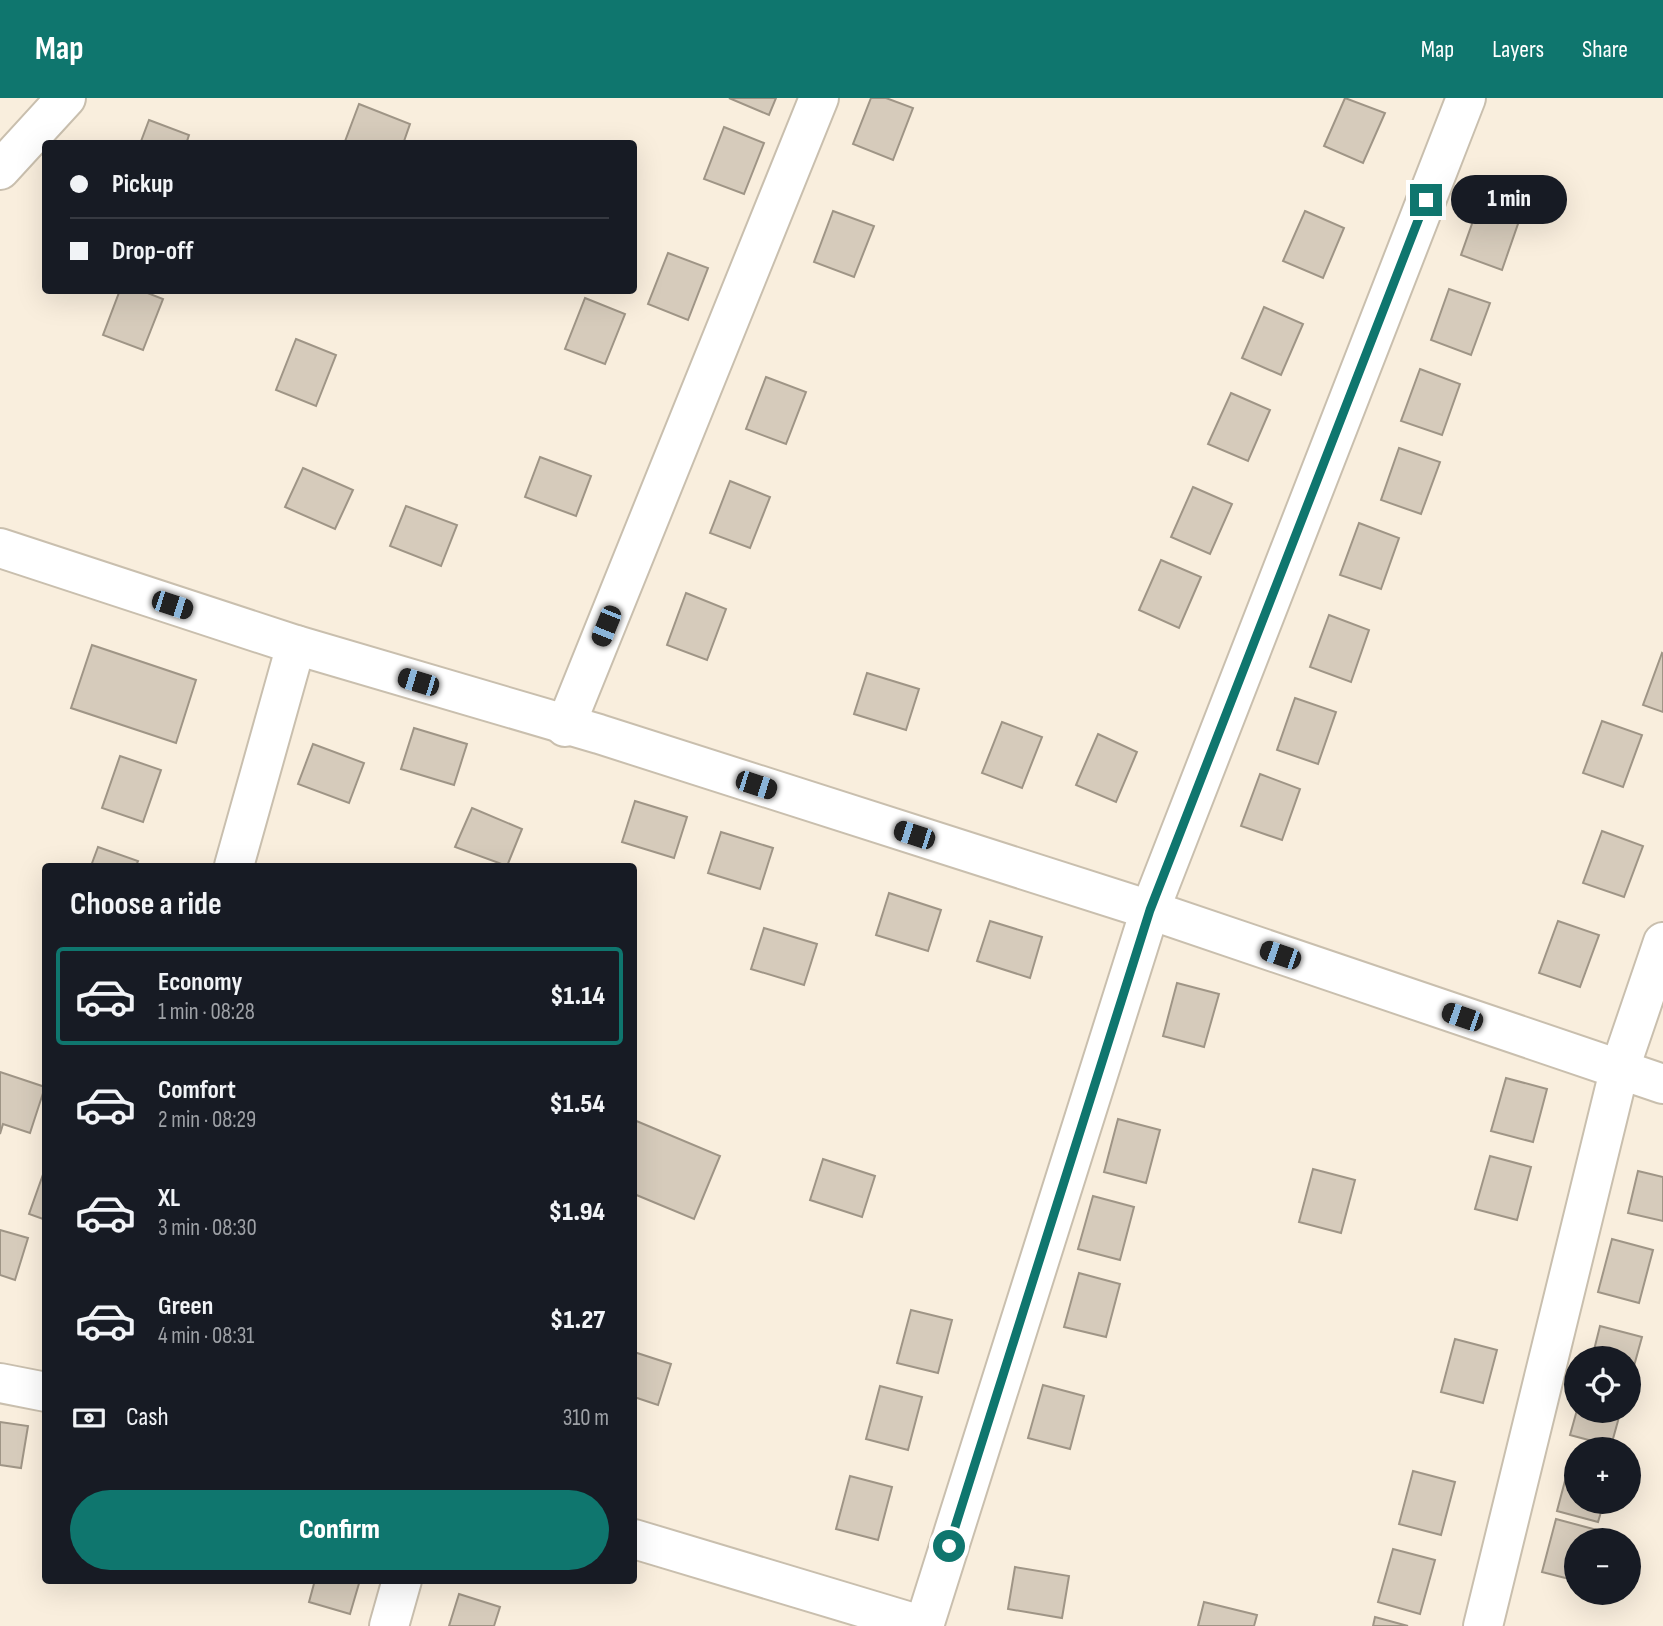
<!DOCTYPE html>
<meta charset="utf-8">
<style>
:root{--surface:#171b24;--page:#20242c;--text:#f1f3f6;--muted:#9ea1a6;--line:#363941;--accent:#0f766e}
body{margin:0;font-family:"Sofia Sans Condensed",sans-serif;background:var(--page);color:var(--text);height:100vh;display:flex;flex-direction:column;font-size:26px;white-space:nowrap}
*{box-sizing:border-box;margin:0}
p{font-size:23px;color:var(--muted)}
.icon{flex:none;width:38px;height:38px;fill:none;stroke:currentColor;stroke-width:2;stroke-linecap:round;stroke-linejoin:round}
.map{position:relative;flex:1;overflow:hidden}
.panel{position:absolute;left:42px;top:765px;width:595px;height:721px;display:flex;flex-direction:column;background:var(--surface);border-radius:7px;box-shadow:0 7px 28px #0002}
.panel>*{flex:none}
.banner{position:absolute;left:42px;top:42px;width:595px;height:154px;border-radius:7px;box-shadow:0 7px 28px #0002;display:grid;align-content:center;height:154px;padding:0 28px;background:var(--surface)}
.fabs{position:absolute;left:1564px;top:1248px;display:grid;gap:14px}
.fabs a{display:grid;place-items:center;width:77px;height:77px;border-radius:50%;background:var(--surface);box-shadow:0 7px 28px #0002;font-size:35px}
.end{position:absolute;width:32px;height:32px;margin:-16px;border:9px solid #0f766e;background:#fff;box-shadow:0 0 0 4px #fff}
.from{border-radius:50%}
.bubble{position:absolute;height:49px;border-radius:24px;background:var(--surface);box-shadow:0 7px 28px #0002;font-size:23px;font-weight:800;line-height:49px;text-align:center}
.car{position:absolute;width:21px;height:42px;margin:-21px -10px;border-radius:9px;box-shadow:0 0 5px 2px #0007;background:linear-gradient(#222 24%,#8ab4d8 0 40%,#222 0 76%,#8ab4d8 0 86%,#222 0)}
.banner b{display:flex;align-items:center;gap:24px;height:66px;font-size:26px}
.banner b+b{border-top:2px solid var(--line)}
.banner i{width:18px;height:18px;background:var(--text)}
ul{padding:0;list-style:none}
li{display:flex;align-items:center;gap:21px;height:98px;margin:0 14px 10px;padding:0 14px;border:4px solid transparent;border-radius:7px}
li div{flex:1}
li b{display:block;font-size:26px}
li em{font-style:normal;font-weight:800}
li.on{border-color:var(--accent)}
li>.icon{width:63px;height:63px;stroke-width:1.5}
h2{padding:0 28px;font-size:32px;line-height:84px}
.pay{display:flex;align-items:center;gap:18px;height:77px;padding:0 28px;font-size:26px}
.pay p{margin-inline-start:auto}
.button{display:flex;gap:14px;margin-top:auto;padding:14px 28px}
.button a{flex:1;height:80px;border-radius:42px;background:var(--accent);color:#fff;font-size:28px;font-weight:800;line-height:80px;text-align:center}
header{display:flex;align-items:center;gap:42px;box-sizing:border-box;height:98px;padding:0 35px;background:var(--accent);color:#fff}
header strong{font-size:33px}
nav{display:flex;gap:38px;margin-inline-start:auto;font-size:24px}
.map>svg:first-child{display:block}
</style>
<header>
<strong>Map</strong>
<nav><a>Map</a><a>Layers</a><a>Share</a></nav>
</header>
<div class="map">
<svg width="1663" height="1528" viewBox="0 0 1663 1528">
<rect width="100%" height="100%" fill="#f9eedd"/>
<!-- building -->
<g fill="#d6cbbb" stroke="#9f9586" stroke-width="2">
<polygon points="729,0 776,0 769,17"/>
<polygon points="871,0 886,0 913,10 893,62 853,46"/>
<polygon points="1345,0 1385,15 1363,65 1324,48"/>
<polygon points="359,6 410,26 403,46 344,46"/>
<polygon points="149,22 189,37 186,46 140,46"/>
<polygon points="724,29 764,45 744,96 704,81"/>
<polygon points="1479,106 1520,120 1502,172 1461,157"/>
<polygon points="833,113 874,128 854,179 814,164"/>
<polygon points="1305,113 1344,130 1323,180 1283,163"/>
<polygon points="668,155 708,170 688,222 648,206"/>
<polygon points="1449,191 1490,205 1471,257 1431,242"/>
<polygon points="120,192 140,192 163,201 143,252 103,237"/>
<polygon points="585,200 625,216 605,266 565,251"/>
<polygon points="1264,209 1303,226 1281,277 1242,260"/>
<polygon points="296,241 336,257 316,308 276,292"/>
<polygon points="1420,271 1460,286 1442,337 1401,323"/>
<polygon points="766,279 806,294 786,346 746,331"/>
<polygon points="1231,295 1270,312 1248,363 1208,346"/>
<polygon points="1399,350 1440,364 1421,416 1381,402"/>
<polygon points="540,359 591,378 576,418 525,399"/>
<polygon points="303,370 353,392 335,431 285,409"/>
<polygon points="730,383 770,399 750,450 710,435"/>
<polygon points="1193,389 1232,406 1210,456 1171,439"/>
<polygon points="406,408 457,427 441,468 390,448"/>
<polygon points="1359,425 1399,440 1381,491 1340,477"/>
<polygon points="1161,462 1201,479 1179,530 1139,512"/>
<polygon points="686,495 726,511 707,562 667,547"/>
<polygon points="1329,517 1369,532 1351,584 1310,569"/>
<polygon points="92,547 196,582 176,645 71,610"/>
<polygon points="1662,555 1663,556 1663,614 1643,607"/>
<polygon points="867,575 919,591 906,632 854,616"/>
<polygon points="1295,600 1336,614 1318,666 1277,652"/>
<polygon points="1602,623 1642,637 1623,689 1583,675"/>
<polygon points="1002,624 1042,639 1022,690 982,675"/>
<polygon points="414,630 467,646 454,687 401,671"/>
<polygon points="1098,636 1137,654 1116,704 1076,687"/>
<polygon points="313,646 364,665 349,705 298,686"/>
<polygon points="120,658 161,672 143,724 102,710"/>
<polygon points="1260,676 1300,691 1282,742 1241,728"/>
<polygon points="635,703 687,719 674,760 622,744"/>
<polygon points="472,710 522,731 507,768 455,749"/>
<polygon points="1602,733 1643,748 1624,799 1583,785"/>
<polygon points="721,734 773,750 760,791 708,775"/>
<polygon points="98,749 138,763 136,768 91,768"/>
<polygon points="889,795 941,812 928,853 876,837"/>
<polygon points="990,823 1042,839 1030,880 977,863"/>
<polygon points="1558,823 1599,837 1580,889 1539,875"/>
<polygon points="764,830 817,846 804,887 751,871"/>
<polygon points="1177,885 1219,896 1204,949 1163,938"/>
<polygon points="0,974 45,989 30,1035 3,1026 0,1036"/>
<polygon points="1506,980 1547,991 1533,1044 1491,1033"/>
<polygon points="1118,1021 1160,1032 1146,1085 1104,1074"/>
<polygon points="634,1022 720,1058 694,1121 634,1096"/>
<polygon points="1490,1058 1531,1069 1517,1122 1475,1111"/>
<polygon points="823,1061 875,1078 862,1119 810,1102"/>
<polygon points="46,1068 46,1122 29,1116"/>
<polygon points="1313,1071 1355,1082 1341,1135 1299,1124"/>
<polygon points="1638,1073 1663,1079 1663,1123 1628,1115"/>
<polygon points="1093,1098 1134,1109 1120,1162 1078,1151"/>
<polygon points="0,1132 28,1140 15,1182 0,1177"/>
<polygon points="1612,1141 1653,1152 1639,1205 1598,1194"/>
<polygon points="1079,1175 1120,1186 1106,1239 1064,1229"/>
<polygon points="911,1212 952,1222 938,1275 897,1265"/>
<polygon points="1600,1228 1642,1239 1629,1286 1629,1260 1592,1260"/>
<polygon points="1455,1241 1497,1252 1483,1305 1441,1294"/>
<polygon points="634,1254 671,1266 658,1307 634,1299"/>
<polygon points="1043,1287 1084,1298 1070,1351 1028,1340"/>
<polygon points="880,1288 922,1299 908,1352 866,1341"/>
<polygon points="1577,1312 1621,1312 1611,1348 1570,1337"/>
<polygon points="0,1324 28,1328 21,1370 0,1367"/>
<polygon points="1571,1360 1577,1361 1577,1404 1604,1404 1598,1424 1557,1413"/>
<polygon points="1413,1373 1455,1384 1441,1437 1399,1426"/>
<polygon points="850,1378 892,1389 878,1442 836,1431"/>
<polygon points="1556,1421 1597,1432 1594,1442 1577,1442 1577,1483 1542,1474"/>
<polygon points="1393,1451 1435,1462 1420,1516 1378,1504"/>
<polygon points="1015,1469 1069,1478 1062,1520 1008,1511"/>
<polygon points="315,1482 360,1482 350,1516 309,1504"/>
<polygon points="459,1496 500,1509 494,1528 449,1528"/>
<polygon points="1204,1504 1257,1517 1254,1528 1198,1528"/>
<polygon points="1375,1519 1408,1528 1373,1528"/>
</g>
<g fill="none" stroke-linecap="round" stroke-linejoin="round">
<defs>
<g id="minor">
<polyline points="0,72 66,0"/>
<polyline points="0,450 296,547 599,636 1150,812 1663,986"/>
<polyline points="565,629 819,0"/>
<polyline points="234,768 296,547"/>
<polyline points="0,1285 46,1294"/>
<polyline points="634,1441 924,1528"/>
<polyline points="389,1528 402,1482"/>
<polyline points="924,1528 1150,812 1466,0"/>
<polyline points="1483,1528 1619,973 1663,844"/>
</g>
</defs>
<!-- minor casing -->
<use href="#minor" stroke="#c9bfae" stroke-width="42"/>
<!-- minor -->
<use href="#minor" stroke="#fff" stroke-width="38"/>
</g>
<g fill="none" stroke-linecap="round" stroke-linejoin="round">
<!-- route -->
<polyline stroke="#0f766e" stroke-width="9" points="949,1448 1150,812 1426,102"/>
</g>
</svg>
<div class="fabs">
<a><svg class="icon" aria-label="locate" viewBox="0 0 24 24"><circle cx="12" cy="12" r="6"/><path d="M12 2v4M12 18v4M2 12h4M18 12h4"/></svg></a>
<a>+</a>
<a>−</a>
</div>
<i class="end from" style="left:949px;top:1448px"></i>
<i class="end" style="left:1426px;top:102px"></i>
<div class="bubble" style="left:1451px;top:77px;width:116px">1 min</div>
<i class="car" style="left:172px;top:507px;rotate:108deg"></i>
<i class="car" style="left:606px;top:528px;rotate:202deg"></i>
<i class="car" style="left:418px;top:584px;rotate:287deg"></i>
<i class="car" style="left:756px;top:687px;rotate:108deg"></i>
<i class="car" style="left:914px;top:737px;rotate:288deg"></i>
<i class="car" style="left:1280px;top:857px;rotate:289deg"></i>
<i class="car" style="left:1462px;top:919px;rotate:289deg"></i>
<div class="banner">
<b><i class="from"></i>Pickup</b>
<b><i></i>Drop-off</b>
</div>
<section class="panel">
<h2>Choose a ride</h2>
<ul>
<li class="on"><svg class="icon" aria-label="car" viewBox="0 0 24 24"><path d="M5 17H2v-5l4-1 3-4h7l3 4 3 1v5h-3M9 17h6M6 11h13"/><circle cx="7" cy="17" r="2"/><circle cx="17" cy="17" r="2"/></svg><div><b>Economy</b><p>1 min · 08:28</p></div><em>$1.14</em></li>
<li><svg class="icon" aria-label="car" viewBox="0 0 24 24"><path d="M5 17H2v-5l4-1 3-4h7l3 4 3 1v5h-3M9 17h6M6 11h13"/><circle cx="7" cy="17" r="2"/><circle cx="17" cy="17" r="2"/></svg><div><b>Comfort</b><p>2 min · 08:29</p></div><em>$1.54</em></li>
<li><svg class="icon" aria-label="car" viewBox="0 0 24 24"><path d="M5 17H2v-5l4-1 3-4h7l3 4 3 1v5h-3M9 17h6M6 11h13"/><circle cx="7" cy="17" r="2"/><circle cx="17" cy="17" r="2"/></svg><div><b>XL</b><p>3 min · 08:30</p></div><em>$1.94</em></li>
<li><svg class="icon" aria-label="car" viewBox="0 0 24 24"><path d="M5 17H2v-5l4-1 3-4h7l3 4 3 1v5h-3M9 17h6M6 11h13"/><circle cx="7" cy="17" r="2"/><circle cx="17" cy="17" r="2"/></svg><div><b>Green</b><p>4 min · 08:31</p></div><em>$1.27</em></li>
</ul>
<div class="pay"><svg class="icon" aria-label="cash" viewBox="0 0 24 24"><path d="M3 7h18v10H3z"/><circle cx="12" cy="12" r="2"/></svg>Cash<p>310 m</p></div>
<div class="button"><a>Confirm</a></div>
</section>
</div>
